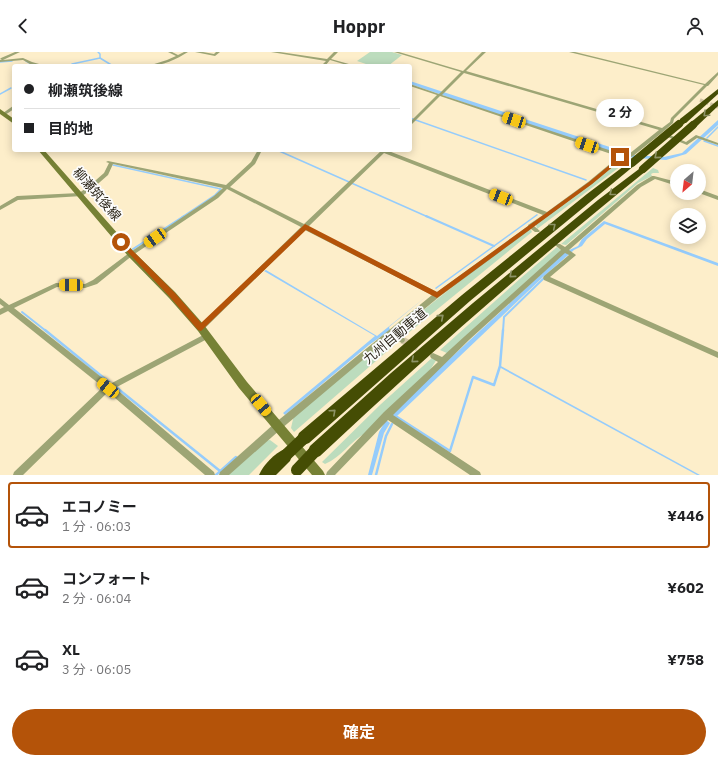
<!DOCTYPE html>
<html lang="ja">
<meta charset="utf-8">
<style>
:root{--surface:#fff;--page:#f2f2f2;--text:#202124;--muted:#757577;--line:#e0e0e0;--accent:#b45309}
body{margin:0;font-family:"IBM Plex Sans","Noto Sans JP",sans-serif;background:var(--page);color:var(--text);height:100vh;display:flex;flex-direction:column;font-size:15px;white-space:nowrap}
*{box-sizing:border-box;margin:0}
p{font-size:13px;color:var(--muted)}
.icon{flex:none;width:22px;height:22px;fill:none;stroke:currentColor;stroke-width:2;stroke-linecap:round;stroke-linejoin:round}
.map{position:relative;height:423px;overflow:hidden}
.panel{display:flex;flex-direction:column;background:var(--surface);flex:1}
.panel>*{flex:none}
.hud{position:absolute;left:12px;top:12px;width:400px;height:88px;border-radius:4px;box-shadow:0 2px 10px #0003;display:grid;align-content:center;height:88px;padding:0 12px;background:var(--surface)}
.needle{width:26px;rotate:208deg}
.tools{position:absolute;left:670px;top:112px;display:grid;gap:8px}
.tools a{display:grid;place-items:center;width:36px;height:36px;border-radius:50%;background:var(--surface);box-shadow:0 2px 10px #0003;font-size:20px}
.end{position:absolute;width:18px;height:18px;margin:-9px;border:5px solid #b45309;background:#fff;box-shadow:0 0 0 2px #fff}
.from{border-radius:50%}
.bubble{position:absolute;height:28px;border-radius:14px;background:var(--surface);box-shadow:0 2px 10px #0003;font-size:13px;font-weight:700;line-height:28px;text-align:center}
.car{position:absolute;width:12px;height:24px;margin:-12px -6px;border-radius:5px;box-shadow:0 0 3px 1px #0007;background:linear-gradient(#f5c518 24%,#345 0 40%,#f5c518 0 76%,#345 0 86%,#f5c518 0)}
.hud b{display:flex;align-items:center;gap:14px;height:38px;font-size:15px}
.hud b+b{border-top:1px solid var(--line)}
.hud i{width:10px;height:10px;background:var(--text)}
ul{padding:7px 0 0;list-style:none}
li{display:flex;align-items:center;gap:12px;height:66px;margin:0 8px 6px;padding:0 4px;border:2px solid transparent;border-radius:4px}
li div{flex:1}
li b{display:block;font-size:15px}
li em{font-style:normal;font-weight:700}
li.selected{border-color:var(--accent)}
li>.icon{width:36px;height:36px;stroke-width:1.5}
.primary-button{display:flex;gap:8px;margin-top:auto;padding:8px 12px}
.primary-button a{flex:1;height:46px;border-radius:24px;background:var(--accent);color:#fff;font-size:16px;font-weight:700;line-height:46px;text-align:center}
header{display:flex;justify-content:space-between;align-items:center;height:52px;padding:0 12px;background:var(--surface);font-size:18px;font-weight:700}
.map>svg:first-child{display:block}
</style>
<header><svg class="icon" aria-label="back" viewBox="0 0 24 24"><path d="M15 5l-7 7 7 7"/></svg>Hoppr<svg class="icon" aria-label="person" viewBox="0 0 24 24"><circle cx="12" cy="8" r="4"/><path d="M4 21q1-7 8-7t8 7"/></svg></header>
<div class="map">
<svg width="718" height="423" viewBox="0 0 718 423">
<rect width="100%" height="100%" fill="#fdeeca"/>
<!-- green -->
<g fill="#bcdcbd">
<polygon points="370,0 392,0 402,3 388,14 372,14 357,9"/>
<polygon points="623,109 625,111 537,177 536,173 537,170 569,149 613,115"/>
<polygon points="653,116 658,118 659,121 653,121 651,122 652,124 638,131 566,193 561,192"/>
<polygon points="528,177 531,178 532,180 407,282 398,278 459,230"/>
<polygon points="557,195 562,199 449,302 440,298 522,225"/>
<polygon points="391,285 399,289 294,380 291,376 294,363"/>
<path d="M 433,305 L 437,307 L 430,318 L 366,381 C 350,389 342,405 325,412 L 322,410 L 381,352 Z"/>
<polygon points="270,388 278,394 249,423 228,423 263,389"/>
</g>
<!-- water -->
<g fill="#95ccfc">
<polygon points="410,29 634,103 664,105 682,101 718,68 718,73 686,102 666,108 623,105 410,32"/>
<polygon points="537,162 538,163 436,237 435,236"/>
<polygon points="604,169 718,211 718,214 605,172 587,187 582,194 574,198 542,226 397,364 391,361 565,200 578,194 582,187"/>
<polygon points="266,218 377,284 428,243 389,275 390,278 369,293 285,363 283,361 375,284 264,219"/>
<polygon points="499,313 700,423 697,423 499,315"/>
<polygon points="386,368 390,371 384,381 372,423 368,423 379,380"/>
</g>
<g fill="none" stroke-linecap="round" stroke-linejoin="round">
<!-- stream-far2 -->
<g stroke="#95ccfc" stroke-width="1.5">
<polyline points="98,0 100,2 100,6"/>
<polyline points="26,9 35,14"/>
<polyline points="0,10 12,9"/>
<polyline points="72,12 100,6 113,14"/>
<polyline points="0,42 11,36"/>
<polyline points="410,66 586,128"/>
<polyline points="707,86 718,75"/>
<polyline points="704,89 718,94"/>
<polyline points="277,98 428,165"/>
<polyline points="113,113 221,137 215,143 182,165"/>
</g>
<!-- stream-far1 -->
<g stroke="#95ccfc" stroke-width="2">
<polyline points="426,164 494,194"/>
<polyline points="133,197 184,164"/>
<polyline points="22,260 46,279"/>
<polyline points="503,279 504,265 543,227"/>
</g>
<!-- stream -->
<g stroke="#95ccfc" stroke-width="2.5">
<polyline points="45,278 110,331"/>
<polyline points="117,336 220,419"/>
<polyline points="394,363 450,399 473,325 494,333 500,314 503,278"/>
<polyline points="216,423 236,405"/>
<polyline points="376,423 386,384 392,372"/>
</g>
<!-- minor-tunnel-far1 -->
<polyline stroke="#d2c5a5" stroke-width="3.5" stroke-dasharray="3.5 2" stroke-linecap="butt" points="700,48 718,55"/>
<!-- minor-tunnel -->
<polyline stroke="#d2c5a5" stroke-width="7" stroke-dasharray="7 3.5" stroke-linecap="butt" points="402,288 426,300"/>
<!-- minor -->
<g fill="#9da575" fill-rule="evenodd">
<polygon points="15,0 20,0 3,8 23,6 32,10 46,14 40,14 30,12 23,8 0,10 0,8 2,8 0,7 1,6"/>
<path d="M 168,0 L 172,0 L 178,3 L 184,0 L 188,0 C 177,7 162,14 148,14 L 167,8 L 176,4 Z"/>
<polygon points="195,0 203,0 214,2 216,0 220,0 215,4"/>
<polygon points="271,0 280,0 327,7 334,0 338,0 331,7 356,14 350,14 330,8 325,14 321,14 326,9"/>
<path d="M 394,0 L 399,0 L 463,19 L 482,0 L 486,0 L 466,19 L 662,76 L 670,70 L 671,66 L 704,33 L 569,0 L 575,0 L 705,32 L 718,20 L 718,23 L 708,34 L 707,34 L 674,67 L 673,71 L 664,79 L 633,104 L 615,113 L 592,132 L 534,174 L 540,179 L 539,180 L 535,180 L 531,177 L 439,245 L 395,281 L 404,286 L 405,288 L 404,290 L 402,291 L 390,285 L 281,377 L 229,423 L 219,423 L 220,420 L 275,371 L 432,243 L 305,178 L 203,278 L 201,279 L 199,278 L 198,276 L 199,274 L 301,175 L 227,137 L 218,146 L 133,203 L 97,232 L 85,236 L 57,235 L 14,256 L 110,332 L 205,282 L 207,281 L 209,282 L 210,284 L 209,286 L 115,336 L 214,420 L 215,423 L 205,423 L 108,340 L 23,423 L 13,423 L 14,420 L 103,335 L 8,259 L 0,263 L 0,257 L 4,255 L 0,252 L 0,246 L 9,253 L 56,231 L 85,232 L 93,228 L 129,201 L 214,144 L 223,136 L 113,112 L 108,123 L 92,137 L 82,144 L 18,148 L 0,158 L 0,154 L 17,144 L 79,141 L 88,135 L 104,121 L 109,111 L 106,110 L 108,109 L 226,133 L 251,110 L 258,98 L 262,98 L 255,112 L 230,135 L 304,172 L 382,98 L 386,98 L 547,160 L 588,130 L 611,111 L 619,107 L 614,103 L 440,44 L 411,73 L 410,73 L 410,70 L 437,43 L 410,34 L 410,32 L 439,42 L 461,20 ZM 464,21 L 659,78 L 629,102 L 622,106 L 618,101 L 442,43 ZM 384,101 L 543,163 L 528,173 L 528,174 L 437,240 L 308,175 Z"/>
<polygon points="65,13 74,13 76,14 64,14"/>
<polygon points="13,54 14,54 14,57 5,63 3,63 3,61"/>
<polygon points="663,81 665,81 686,90 696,83 718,91 718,93 697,86 687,93 663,83"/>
<polygon points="652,124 654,124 677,130 677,134 655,127 641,135 569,198 576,203 575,204 550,225 718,300 718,306 544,228 543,226 544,224 569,203 565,201 469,288 393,363 480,420 481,423 470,423 388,368 335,423 326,423 327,420 384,360 438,310 431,306 430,304 431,302 433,301 442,305 465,284 561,198 555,193 556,192 560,192 565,195 637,133"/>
<polygon points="699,137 718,144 718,148 699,141"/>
</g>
<!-- secondary -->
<g fill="#768135" fill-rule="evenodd">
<polygon points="0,57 14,67 14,72 0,62"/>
<polygon points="38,98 44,98 134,200 175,240 204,273 247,330 323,419 325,423 312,423 239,336 198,279 169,246 128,204"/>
</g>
<!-- motorway -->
<g fill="#454d04" fill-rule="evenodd">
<polygon points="718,37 718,42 686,71 680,71 680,67"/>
<polygon points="718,48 718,54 696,75 690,75 690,71"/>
<polygon points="632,108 635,109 635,113 470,249 309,391 304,393 299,391 297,386 299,381 462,243 587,142"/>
<path d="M 643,114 L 647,117 L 646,119 C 533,210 425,305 320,404 L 315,406 L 310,404 L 308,399 L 310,394 L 391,321 L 473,251 L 598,148 Z"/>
<path d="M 285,397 L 290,399 L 292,404 L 290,409 L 276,423 L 259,423 C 263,413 275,401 285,397 Z"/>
</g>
<!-- motorway-bridge-far2 -->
<polyline stroke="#454d04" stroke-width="6" points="678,73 683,69"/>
<!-- motorway-bridge-far1 -->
<g stroke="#454d04" stroke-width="8">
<polyline points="632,111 679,72"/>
<polyline points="643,117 693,73"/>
</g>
<!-- motorway-bridge -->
<g stroke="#454d04" stroke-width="12">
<polyline points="285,404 304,386"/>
<polyline points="297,418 315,399"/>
</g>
</g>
<!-- one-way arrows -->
<defs><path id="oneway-chevron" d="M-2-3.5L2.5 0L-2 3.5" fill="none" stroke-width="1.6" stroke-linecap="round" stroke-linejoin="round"/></defs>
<g stroke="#8e9367">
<use href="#oneway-chevron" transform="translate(706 62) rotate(137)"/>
<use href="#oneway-chevron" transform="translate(657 104) rotate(140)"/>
<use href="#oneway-chevron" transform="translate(612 141) rotate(142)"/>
<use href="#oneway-chevron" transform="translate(553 174) rotate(-39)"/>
<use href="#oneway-chevron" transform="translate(512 223) rotate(139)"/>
<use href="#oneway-chevron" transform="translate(441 265) rotate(-40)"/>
<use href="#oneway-chevron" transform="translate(414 308) rotate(139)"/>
<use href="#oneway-chevron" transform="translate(333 360) rotate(-42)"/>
</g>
<!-- route -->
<polygon fill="#b45309" points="618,103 622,103 624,109 615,113 592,132 437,246 306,178 201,279 198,278 170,245 118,190 119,189 123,189 175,241 201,271 305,172 437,240 589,130 612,111 619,107"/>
<g text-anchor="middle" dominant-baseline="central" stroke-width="3.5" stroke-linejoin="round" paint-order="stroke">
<!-- street labels -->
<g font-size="13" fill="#251f12" stroke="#fcfcfc">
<text transform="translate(97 142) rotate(49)">柳瀬筑後線</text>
<text transform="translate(395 284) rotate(-40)">九州自動車道</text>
</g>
</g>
</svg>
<div class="tools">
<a><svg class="needle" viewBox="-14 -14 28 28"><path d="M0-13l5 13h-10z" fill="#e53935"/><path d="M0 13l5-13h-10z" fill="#757577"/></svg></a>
<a><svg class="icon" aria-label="layers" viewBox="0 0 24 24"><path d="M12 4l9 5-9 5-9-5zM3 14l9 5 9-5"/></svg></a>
</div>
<i class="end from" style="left:121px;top:190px"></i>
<i class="end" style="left:620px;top:105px"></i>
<div class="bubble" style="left:596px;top:47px;width:48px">2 分</div>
<i class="car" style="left:514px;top:68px;rotate:289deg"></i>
<i class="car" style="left:587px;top:93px;rotate:289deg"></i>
<i class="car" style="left:501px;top:145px;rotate:291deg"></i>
<i class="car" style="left:155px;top:186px;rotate:236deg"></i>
<i class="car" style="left:71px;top:233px;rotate:271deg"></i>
<i class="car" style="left:108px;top:336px;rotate:309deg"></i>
<i class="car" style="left:261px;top:353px;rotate:140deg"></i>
<div class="hud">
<b><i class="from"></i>柳瀬筑後線</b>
<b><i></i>目的地</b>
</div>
</div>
<section class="panel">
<ul>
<li class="selected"><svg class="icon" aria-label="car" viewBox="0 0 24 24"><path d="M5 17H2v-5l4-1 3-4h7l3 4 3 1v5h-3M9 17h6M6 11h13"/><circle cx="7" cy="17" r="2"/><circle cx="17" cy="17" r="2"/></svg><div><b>エコノミー</b><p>1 分 · 06:03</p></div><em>¥446</em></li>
<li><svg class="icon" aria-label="car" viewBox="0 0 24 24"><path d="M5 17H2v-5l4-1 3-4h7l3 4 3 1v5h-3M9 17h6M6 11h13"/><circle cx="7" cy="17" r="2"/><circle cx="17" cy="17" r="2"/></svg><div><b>コンフォート</b><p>2 分 · 06:04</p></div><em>¥602</em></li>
<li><svg class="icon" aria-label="car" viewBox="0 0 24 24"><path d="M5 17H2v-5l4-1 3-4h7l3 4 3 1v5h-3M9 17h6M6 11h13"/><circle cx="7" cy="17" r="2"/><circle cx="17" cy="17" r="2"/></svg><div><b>XL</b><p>3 分 · 06:05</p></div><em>¥758</em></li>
</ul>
<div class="primary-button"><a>確定</a></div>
</section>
